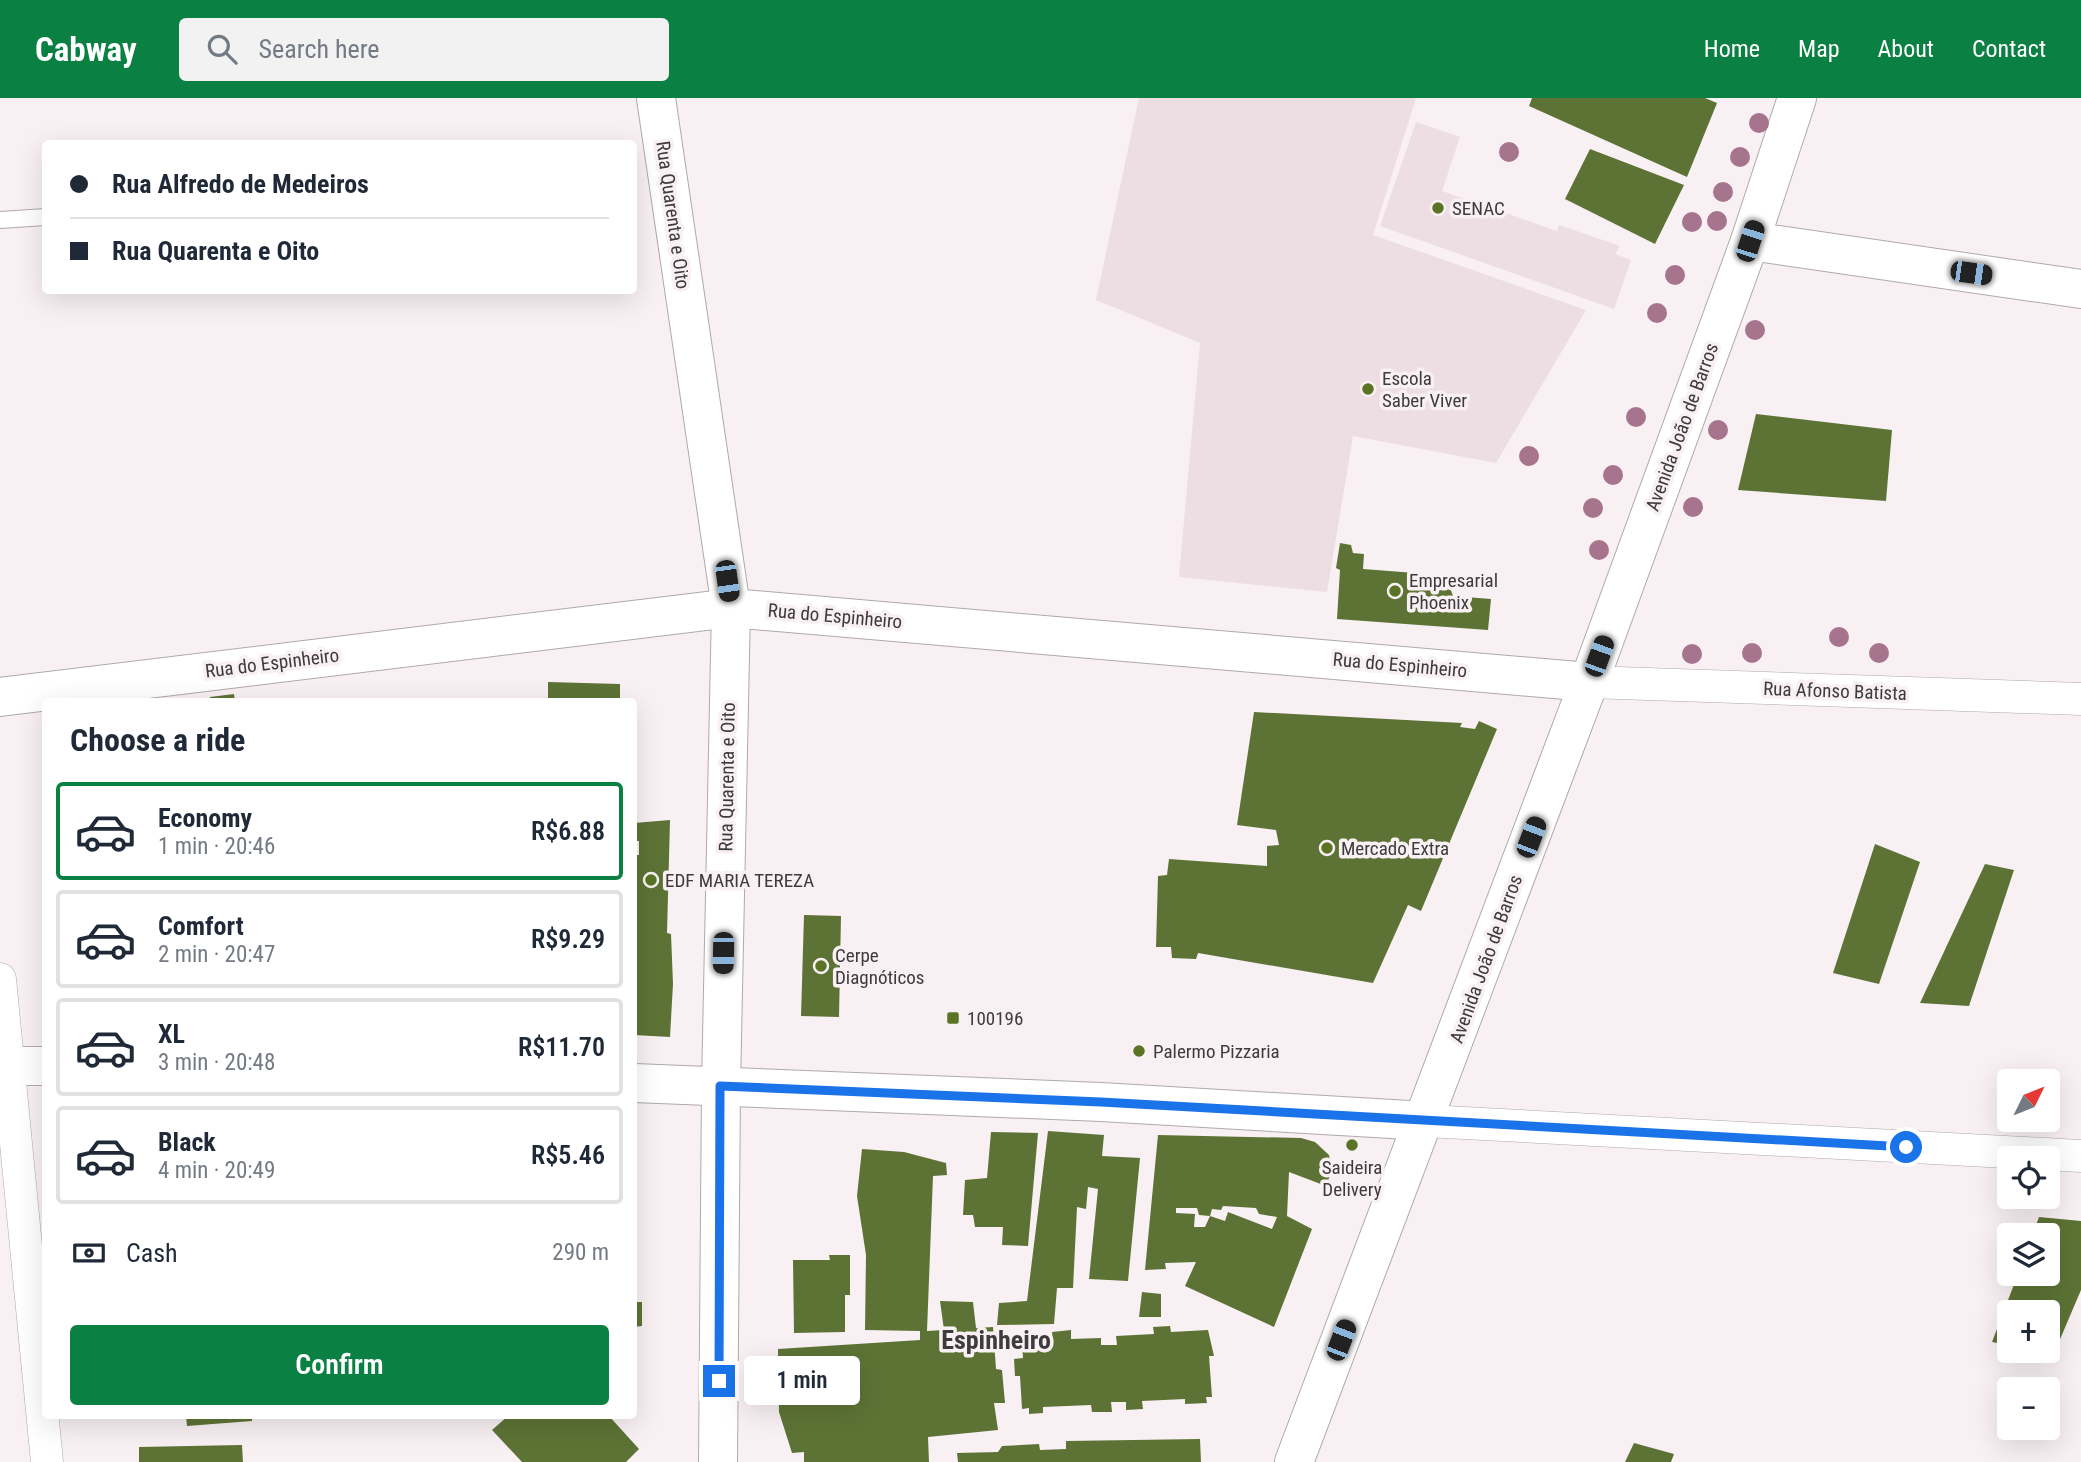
<!DOCTYPE html>
<meta charset="utf-8">
<style>
:root{--surface:#fff;--page:#f2f2f3;--text:#1f2937;--muted:#747a83;--line:#e0e1e3;--accent:#0b8043}
body{margin:0;font-family:"Roboto Condensed",sans-serif;background:var(--page);color:var(--text);height:100vh;display:flex;flex-direction:column;font-size:26px;white-space:nowrap}
*{box-sizing:border-box;margin:0}
p{font-size:23px;color:var(--muted)}
.icon{flex:none;width:38px;height:38px;fill:none;stroke:currentColor;stroke-width:2;stroke-linecap:round;stroke-linejoin:round}
.map{position:relative;flex:1;overflow:hidden}
.side{position:absolute;left:42px;top:600px;width:595px;height:721px;display:flex;flex-direction:column;background:var(--surface);border-radius:7px;box-shadow:0 7px 28px #0002}
.side>*{flex:none}
.guide{position:absolute;left:42px;top:42px;width:595px;height:154px;border-radius:7px;box-shadow:0 7px 28px #0002;display:grid;align-content:center;height:154px;padding:0 28px;background:var(--surface)}
.needle{width:46px;rotate:47deg}
.tools{position:absolute;left:1997px;top:971px;display:grid;gap:14px}
.tools a{display:grid;place-items:center;width:63px;height:63px;border-radius:7px;background:var(--surface);box-shadow:0 7px 28px #0002;font-size:35px}
.end{position:absolute;width:32px;height:32px;margin:-16px;border:9px solid #1a73e8;background:#fff;box-shadow:0 0 0 4px #fff}
.from{border-radius:50%}
.bubble{position:absolute;height:49px;border-radius:7px;background:var(--surface);box-shadow:0 7px 28px #0002;font-size:23px;font-weight:600;line-height:49px;text-align:center}
.car{position:absolute;width:21px;height:42px;margin:-21px -10px;border-radius:9px;box-shadow:0 0 5px 2px #0007;background:linear-gradient(#222 24%,#8ab4d8 0 40%,#222 0 76%,#8ab4d8 0 86%,#222 0)}
.guide b{display:flex;align-items:center;gap:24px;height:66px;font-size:26px}
.guide b+b{border-top:2px solid var(--line)}
.guide i{width:18px;height:18px;background:var(--text)}
ul{padding:0;list-style:none}
li{display:flex;align-items:center;gap:21px;height:98px;margin:0 14px 10px;padding:0 14px;border:4px solid var(--line);border-radius:7px}
li div{flex:1}
li b{display:block;font-size:26px}
li em{font-style:normal;font-weight:600}
li.selected{border-color:var(--accent)}
li>.icon{width:63px;height:63px;stroke-width:1.5}
h2{padding:0 28px;font-size:32px;line-height:84px}
.pay{display:flex;align-items:center;gap:18px;height:77px;padding:0 28px;font-size:26px}
.pay p{margin-inline-start:auto}
.primary-button{display:flex;gap:14px;margin-top:auto;padding:14px 28px}
.primary-button a{flex:1;height:80px;border-radius:7px;background:var(--accent);color:#fff;font-size:28px;font-weight:600;line-height:80px;text-align:center}
header{display:flex;align-items:center;gap:42px;box-sizing:border-box;height:98px;padding:0 35px;background:var(--accent);color:#fff}
header strong{font-size:33px}
nav{display:flex;gap:38px;margin-inline-start:auto;font-size:24px}
.search{width:490px;height:63px;background:var(--page);display:flex;align-items:center;gap:18px;box-sizing:border-box;padding:0 24px;border-radius:7px;color:var(--muted);font-size:26px}
.map>svg:first-child{display:block}
</style>
<header>
<strong>Cabway</strong>
<div class="search"><svg class="icon" aria-label="search" viewBox="0 0 24 24"><circle cx="10" cy="10" r="6"/><path d="M15 15l6 6"/></svg>Search here</div>
<nav><a>Home</a><a>Map</a><a>About</a><a>Contact</a></nav>
</header>
<div class="map">
<svg width="2081" height="1364" viewBox="0 0 2081 1364">
<rect width="100%" height="100%" fill="#f8f0f3"/>
<!-- built -->
<g fill="#eddee3">
<polygon points="1139,0 1416,0 1373,137 1586,212 1496,365 1353,338 1327,494 1179,479 1200,245 1096,202"/>
<polygon points="1416,24 1460,39 1442,93 1557,133 1559,127 1620,148 1615,156 1631,162 1614,211 1380,128"/>
</g>
<!-- building -->
<g fill="#5d7335" fill-rule="evenodd">
<polygon points="1532,0 1705,0 1717,5 1687,79 1529,8"/>
<polygon points="1590,51 1684,87 1655,146 1565,101"/>
<polygon points="1756,316 1892,332 1886,403 1738,392"/>
<polygon points="1340,445 1351,447 1353,455 1364,456 1363,471 1415,475 1419,482 1449,487 1453,498 1491,501 1488,532 1337,521 1340,472 1336,470"/>
<polygon points="548,584 620,586 620,604 548,604"/>
<polygon points="234,596 235,604 210,604 210,599"/>
<polygon points="1254,614 1462,625 1460,629 1475,631 1479,623 1497,631 1421,813 1408,807 1373,885 1198,855 1196,861 1172,860 1171,849 1156,849 1158,778 1167,777 1169,761 1267,768 1267,748 1279,747 1276,732 1237,727"/>
<polygon points="670,722 667,835 671,836 673,886 670,939 634,937 634,757 639,757 639,743 634,743 634,725"/>
<polygon points="1875,746 1920,764 1879,886 1833,875"/>
<polygon points="1985,766 2014,772 1969,908 1920,905"/>
<polygon points="804,817 841,818 839,919 801,918"/>
<polygon points="1048,1033 1104,1037 1102,1058 1140,1060 1128,1183 1089,1181 1098,1091 1088,1089 1086,1111 1077,1109 1073,1190 1057,1190 1054,1226 997,1227 999,1205 1027,1203"/>
<polygon points="991,1034 1038,1035 1028,1148 1002,1147 1003,1129 975,1129 973,1117 963,1117 965,1082 987,1080"/>
<path d="M 1158,1037 L 1301,1040 L 1315,1044 L 1329,1057 L 1332,1072 L 1326,1088 L 1289,1074 L 1287,1118 L 1312,1131 L 1274,1229 L 1185,1188 L 1196,1164 L 1165,1165 L 1166,1171 L 1145,1172 ZM 1223,1108 L 1256,1110 L 1259,1116 L 1277,1119 L 1272,1131 L 1228,1114 L 1225,1123 L 1210,1118 L 1205,1129 L 1194,1129 L 1195,1116 L 1176,1115 L 1176,1110 L 1197,1110 L 1199,1117 L 1210,1118 L 1212,1111 L 1221,1112 Z"/>
<polygon points="862,1051 904,1054 946,1065 947,1077 933,1078 927,1233 944,1232 940,1203 973,1204 976,1230 993,1229 996,1271 1002,1272 1005,1305 994,1305 998,1332 928,1339 929,1364 804,1364 804,1354 792,1355 779,1314 778,1251 920,1242 920,1233 865,1232 866,1157 857,1098"/>
<polygon points="2039,1119 2081,1123 2081,1192 2055,1253 2048,1252 2048,1214 2009,1214 2009,1247 1992,1244 2018,1176 2048,1176 2048,1138 2032,1138"/>
<polygon points="829,1157 850,1157 850,1197 845,1197 845,1234 794,1235 793,1162 830,1162"/>
<polygon points="1142,1194 1161,1196 1161,1219 1139,1219"/>
<polygon points="634,1204 642,1204 642,1228 634,1229"/>
<polygon points="1170,1228 1171,1234 1208,1232 1214,1258 1209,1258 1212,1299 1206,1299 1207,1305 1185,1306 1185,1301 1142,1303 1143,1311 1126,1312 1126,1304 1111,1304 1112,1314 1092,1314 1091,1307 1043,1309 1043,1315 1029,1316 1029,1310 1022,1311 1020,1278 1015,1278 1014,1261 1023,1260 1022,1244 1053,1243 1052,1234 1071,1232 1071,1241 1101,1240 1101,1247 1117,1247 1116,1238 1154,1236 1153,1229"/>
<polygon points="186,1318 252,1318 252,1323 187,1328"/>
<polygon points="508,1318 609,1318 639,1351 626,1364 522,1364 492,1332"/>
<polygon points="1200,1341 1201,1364 958,1364 957,1355 998,1354 1002,1348 1039,1346 1040,1352 1066,1351 1066,1343"/>
<polygon points="1634,1345 1674,1356 1671,1364 1625,1364"/>
<polygon points="242,1347 243,1364 139,1364 139,1349"/>
</g>
<g fill="none" stroke-linecap="round" stroke-linejoin="round">
<defs>
<polyline id="service" points="0,122 46,119"/>
<g id="minor">
<polyline points="1589,584 2081,601"/>
<polyline points="0,881 47,1364"/>
<polyline points="1426,1023 2081,1058"/>
</g>
<g id="tertiary">
<polyline points="1750,143 2081,191"/>
<polyline points="0,599 731,510 1589,584"/>
<polyline points="0,968 46,968"/>
<polyline points="634,985 1101,1004 1426,1023"/>
</g>
<g id="secondary">
<polyline points="656,0 731,510 721,988 718,1364"/>
<polyline points="1294,1364 1589,584 1750,143 1797,0"/>
</g>
</defs>
<!-- service casing -->
<use href="#service" stroke="#b0a9ab" stroke-width="18"/>
<!-- minor casing -->
<use href="#minor" stroke="#b0a9ab" stroke-width="33"/>
<!-- tertiary casing -->
<use href="#tertiary" stroke="#b0a9ab" stroke-width="40"/>
<!-- secondary casing -->
<use href="#secondary" stroke="#b0a9ab" stroke-width="40"/>
<!-- service -->
<use href="#service" stroke="#fff" stroke-width="16"/>
<!-- minor -->
<use href="#minor" stroke="#fff" stroke-width="32"/>
<!-- tertiary -->
<use href="#tertiary" stroke="#fff" stroke-width="38"/>
<!-- secondary -->
<use href="#secondary" stroke="#fff" stroke-width="38"/>
</g>
<!-- trees -->
<g fill="#a6758d">
<circle cx="1759" cy="25" r="10"/>
<circle cx="1509" cy="54" r="10"/>
<circle cx="1740" cy="59" r="10"/>
<circle cx="1723" cy="94" r="10"/>
<circle cx="1717" cy="123" r="10"/>
<circle cx="1692" cy="124" r="10"/>
<circle cx="1675" cy="177" r="10"/>
<circle cx="1657" cy="215" r="10"/>
<circle cx="1755" cy="232" r="10"/>
<circle cx="1636" cy="319" r="10"/>
<circle cx="1718" cy="332" r="10"/>
<circle cx="1529" cy="358" r="10"/>
<circle cx="1613" cy="377" r="10"/>
<circle cx="1693" cy="409" r="10"/>
<circle cx="1593" cy="410" r="10"/>
<circle cx="1599" cy="452" r="10"/>
<circle cx="1839" cy="539" r="10"/>
<circle cx="1752" cy="555" r="10"/>
<circle cx="1879" cy="555" r="10"/>
<circle cx="1692" cy="556" r="10"/>
</g>
<g fill="none" stroke-linecap="round" stroke-linejoin="round">
<!-- route -->
<polyline stroke="#1a73e8" stroke-width="9" points="719,1283 720,988 1101,1004 1906,1049"/>
</g>
<!-- markers -->
<g fill="#5a7325" stroke="#f8f0f3" stroke-width="2.5">
<circle cx="1438" cy="110" r="7"/>
<circle cx="1368" cy="291" r="7"/>
<circle cx="1395" cy="493" r="7"/>
<circle cx="1327" cy="750" r="7"/>
<circle cx="651" cy="782" r="7"/>
<circle cx="821" cy="868" r="7"/>
<rect x="946" y="913" width="14" height="14" rx="3.5"/>
<circle cx="1139" cy="953" r="7"/>
<circle cx="1352" cy="1047" r="7"/>
</g>
<g text-anchor="middle" dominant-baseline="central" stroke-width="7" stroke-linejoin="round" paint-order="stroke">
<!-- poi labels -->
<g font-size="19" fill="#3d3b3b" stroke="#f8f0f3" text-anchor="start">
<text x="1452" y="110">SENAC</text>
<text x="1382" y="280">Escola<tspan x="1382" dy="22">Saber Viver</tspan></text>
<text x="1409" y="482">Empresarial<tspan x="1409" dy="22">Phoenix</tspan></text>
<text x="1341" y="750">Mercado Extra</text>
<text x="665" y="782">EDF MARIA TEREZA</text>
<text x="835" y="857">Cerpe<tspan x="835" dy="22">Diagnóticos</tspan></text>
<text x="967" y="920">100196</text>
<text x="1153" y="953">Palermo Pizzaria</text>
<text x="1352" y="1069" text-anchor="middle">Saideira<tspan x="1352" dy="22">Delivery</tspan></text>
</g>
<!-- street labels -->
<g font-size="19" fill="#3d3b3b" stroke="#f8f0f3">
<text transform="translate(673 117) rotate(82)">Rua Quarenta e Oito</text>
<text transform="translate(1682 329) rotate(-70)">Avenida João de Barros</text>
<text transform="translate(835 518) rotate(5)">Rua do Espinheiro</text>
<text transform="translate(272 565) rotate(-7)">Rua do Espinheiro</text>
<text transform="translate(1400 567) rotate(5)">Rua do Espinheiro</text>
<text transform="translate(1835 593) rotate(2)">Rua Afonso Batista</text>
<text transform="translate(727 679) rotate(-89)">Rua Quarenta e Oito</text>
<text transform="translate(1486 861) rotate(-70)">Avenida João de Barros</text>
</g>
<!-- district labels -->
<g font-size="26" font-weight="bold" fill="#3d3b3b" stroke="#f8f0f3">
<text x="996" y="1242">Espinheiro</text>
</g>
</g>
</svg>
<div class="tools">
<a><svg class="needle" viewBox="-14 -14 28 28"><path d="M0-13l5 13h-10z" fill="#e53935"/><path d="M0 13l5-13h-10z" fill="#747a83"/></svg></a>
<a><svg class="icon" aria-label="locate" viewBox="0 0 24 24"><circle cx="12" cy="12" r="6"/><path d="M12 2v4M12 18v4M2 12h4M18 12h4"/></svg></a>
<a><svg class="icon" aria-label="layers" viewBox="0 0 24 24"><path d="M12 4l9 5-9 5-9-5zM3 14l9 5 9-5"/></svg></a>
<a>+</a>
<a>−</a>
</div>
<i class="end from" style="left:1906px;top:1049px"></i>
<i class="end" style="left:719px;top:1283px"></i>
<div class="bubble" style="left:744px;top:1258px;width:116px">1 min</div>
<i class="car" style="left:1750px;top:143px;rotate:18deg"></i>
<i class="car" style="left:1971px;top:175px;rotate:98deg"></i>
<i class="car" style="left:727px;top:483px;rotate:172deg"></i>
<i class="car" style="left:1599px;top:558px;rotate:20deg"></i>
<i class="car" style="left:1531px;top:739px;rotate:21deg"></i>
<i class="car" style="left:723px;top:855px;rotate:181deg"></i>
<i class="car" style="left:1341px;top:1242px;rotate:21deg"></i>
<div class="guide">
<b><i class="from"></i>Rua Alfredo de Medeiros</b>
<b><i></i>Rua Quarenta e Oito</b>
</div>
<section class="side">
<h2>Choose a ride</h2>
<ul>
<li class="selected"><svg class="icon" aria-label="car" viewBox="0 0 24 24"><path d="M5 17H2v-5l4-1 3-4h7l3 4 3 1v5h-3M9 17h6M6 11h13"/><circle cx="7" cy="17" r="2"/><circle cx="17" cy="17" r="2"/></svg><div><b>Economy</b><p>1 min · 20:46</p></div><em>R$6.88</em></li>
<li><svg class="icon" aria-label="car" viewBox="0 0 24 24"><path d="M5 17H2v-5l4-1 3-4h7l3 4 3 1v5h-3M9 17h6M6 11h13"/><circle cx="7" cy="17" r="2"/><circle cx="17" cy="17" r="2"/></svg><div><b>Comfort</b><p>2 min · 20:47</p></div><em>R$9.29</em></li>
<li><svg class="icon" aria-label="car" viewBox="0 0 24 24"><path d="M5 17H2v-5l4-1 3-4h7l3 4 3 1v5h-3M9 17h6M6 11h13"/><circle cx="7" cy="17" r="2"/><circle cx="17" cy="17" r="2"/></svg><div><b>XL</b><p>3 min · 20:48</p></div><em>R$11.70</em></li>
<li><svg class="icon" aria-label="car" viewBox="0 0 24 24"><path d="M5 17H2v-5l4-1 3-4h7l3 4 3 1v5h-3M9 17h6M6 11h13"/><circle cx="7" cy="17" r="2"/><circle cx="17" cy="17" r="2"/></svg><div><b>Black</b><p>4 min · 20:49</p></div><em>R$5.46</em></li>
</ul>
<div class="pay"><svg class="icon" aria-label="cash" viewBox="0 0 24 24"><path d="M3 7h18v10H3z"/><circle cx="12" cy="12" r="2"/></svg>Cash<p>290 m</p></div>
<div class="primary-button"><a>Confirm</a></div>
</section>
</div>
